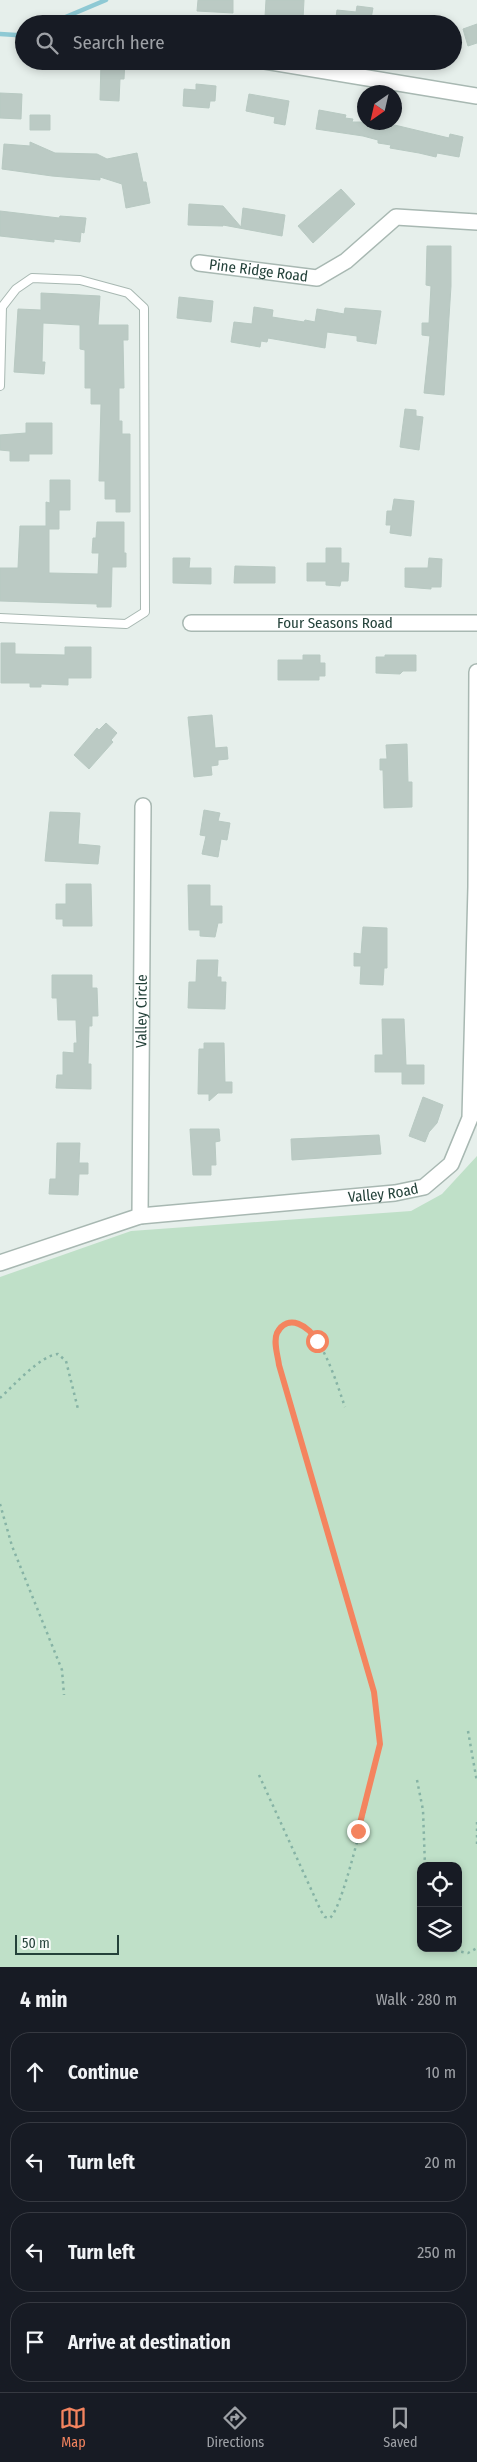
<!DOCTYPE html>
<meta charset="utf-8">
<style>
body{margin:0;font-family:"Fira Sans Condensed",sans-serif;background:#20242c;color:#f1f3f6}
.controls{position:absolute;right:15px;bottom:15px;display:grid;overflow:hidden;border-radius:10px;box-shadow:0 2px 8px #0003}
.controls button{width:45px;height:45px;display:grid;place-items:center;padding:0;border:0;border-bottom:1px solid #363941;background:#171b24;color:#f1f3f6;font:25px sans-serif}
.compass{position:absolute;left:357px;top:85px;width:45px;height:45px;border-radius:50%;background:#171b24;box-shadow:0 2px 8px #0003;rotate:214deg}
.scale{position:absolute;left:15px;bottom:12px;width:104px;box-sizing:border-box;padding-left:5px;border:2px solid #24423a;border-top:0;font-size:14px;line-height:18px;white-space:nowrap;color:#24423a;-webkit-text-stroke:4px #f7fbf9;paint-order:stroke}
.stop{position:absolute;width:15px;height:15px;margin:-11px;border:4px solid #f4845f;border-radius:50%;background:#fff}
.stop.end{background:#f4845f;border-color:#fff;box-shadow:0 1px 5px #0008}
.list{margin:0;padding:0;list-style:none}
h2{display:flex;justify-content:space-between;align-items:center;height:65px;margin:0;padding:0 20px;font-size:21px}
h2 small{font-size:16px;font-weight:400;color:#9ea1a6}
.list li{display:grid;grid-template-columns:32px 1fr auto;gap:15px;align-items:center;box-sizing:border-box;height:80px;margin:0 10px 10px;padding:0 10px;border:1px solid #363941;border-radius:20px}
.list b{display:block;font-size:19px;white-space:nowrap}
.list em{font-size:16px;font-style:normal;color:#9ea1a6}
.icon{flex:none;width:28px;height:28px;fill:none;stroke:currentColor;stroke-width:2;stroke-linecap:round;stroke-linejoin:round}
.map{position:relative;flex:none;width:477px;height:1967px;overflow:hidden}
.search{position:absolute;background:#171b24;box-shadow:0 2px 8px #0003;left:15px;right:15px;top:15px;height:55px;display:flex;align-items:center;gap:12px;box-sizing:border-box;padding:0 18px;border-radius:28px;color:#9ea1a6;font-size:19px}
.sheet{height:425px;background:#171b24}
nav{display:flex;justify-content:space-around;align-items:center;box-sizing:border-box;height:70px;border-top:1px solid #363941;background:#171b24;font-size:14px;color:#9ea1a6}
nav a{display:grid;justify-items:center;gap:2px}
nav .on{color:#f4845f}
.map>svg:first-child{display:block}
.green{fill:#bfe0c8;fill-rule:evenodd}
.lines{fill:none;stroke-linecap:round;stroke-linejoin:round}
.stream{stroke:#8ec9d4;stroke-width:4.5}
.building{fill:#bbcac4;stroke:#b8c9c2}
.service-casing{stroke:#a8b8b2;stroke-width:10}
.minor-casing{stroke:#a8b8b2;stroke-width:18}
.path{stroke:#86b3a5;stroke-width:2.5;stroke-dasharray:2.5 4;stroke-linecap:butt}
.service{stroke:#fff;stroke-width:8}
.minor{stroke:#fff;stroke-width:15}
.route{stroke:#f4845f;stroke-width:6}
.labels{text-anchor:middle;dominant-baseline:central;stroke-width:4;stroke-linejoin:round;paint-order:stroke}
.street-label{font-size:15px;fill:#24423a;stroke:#f7fbf9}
</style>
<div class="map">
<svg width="477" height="1967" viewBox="0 0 477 1967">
<rect width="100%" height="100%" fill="#e6efeb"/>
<path class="green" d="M477,1156v811h-477v-690l131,-46 280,-20 31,-17zM421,1866h37v82h-37z"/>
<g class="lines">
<path class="stream" d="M49,24l57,-24
M0,34l16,1 8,-3"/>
</g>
<path class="building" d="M198,0h35v13l-36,-2z
M266,0h38l-1,19 -38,-2z
M357,6l16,2 -3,16h-35l2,-14 19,2z
M477,24v19l-9,3 -5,-17z
M101,61h24l-1,18h-4l-1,22 -19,-1z
M196,84l20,2 -1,15h-5l-1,7 -26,-2 1,-17 12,1z
M0,93l22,1 -1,25 -21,-1z
M249,94l40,7 -4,24 -11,-2 1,-6 -29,-6z
M319,110l27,5 -1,3 8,1 -1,3h30l67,16 1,-4 13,3 -4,20 -22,-4 -1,4 -17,-4 -29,-5 1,-3 -13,-2v-3l-15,-4 -47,-7z
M30,115h20v15h-20z
M30,142l25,11 42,1 10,5 30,-6 6,29h3l4,21 -24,5 -4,-24 -22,-7v3l-48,-4 -50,-7 2,-25 26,2z
M341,189l14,15 -42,39 -15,-17z
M189,204l34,2 18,21 2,-19 42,7 -3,21 -59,-11v1l-35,-1z
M0,211l59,7 1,-2 26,2 -2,15 -3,-1 -1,10 -26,-3v3l-54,-6z
M427,246h24v40l-7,109 -20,-2 6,-57 -8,-1v-12h7l2,-37 -5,-1z
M41,293l59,3 -2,29h30v15h-5l1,48h-5v33h3v13h8v78h-14v-13h-11v-18h-6l2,-77h-10v-16h-6v-38l-5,-1v-24l-37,-2 -1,39h3l-1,12 -30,-2 4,-63 23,1z
M179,297l34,4 -2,21 -34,-4z
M254,307l19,3 -1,7 32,5 1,-2 10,2 2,-13 27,5 1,-6 36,3 -5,33 -19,-3v-5l-30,-4 -2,16 -57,-10 -1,4 -6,-1 -1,6 -29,-5 3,-20 18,2z
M405,409l11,1v6l7,1 -4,33 -19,-3z
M26,423h26v31h-23v7h-19v-10l-10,-1v-15l26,-2z
M50,480h20v30h-11v19h-10v44l49,1 1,-21h-7l1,-15h3l1,-16h27v31h2v14h-14l-1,40h-14v-3l-97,-3v-33h18l2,-42h26v-24l4,1z
M394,499l20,2 -3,35 -21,-3 1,-8h-5l1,-14h5z
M326,548h15v15h8l-1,18h-7l-1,5 -14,-1v-4h-19v-18h19z
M173,558h17l-1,10h22v16l-38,-1z
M429,558l13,1 -1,28h-10v2l-26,-2v-19h23z
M235,566l40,1v16h-41z
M1,643h14v11l50,1v-8h26v31h-23v7l-27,-1v3h-11v-4h-29z
M303,655h17v8h5v13h-6v4h-41v-20h25z
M385,655h31v16h-13l-3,3 -24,-1v-16h9z
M212,715l3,33 12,-1 1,12 -10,1v5l-7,1 1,9 -18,2 -6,-60z
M106,723l11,10 -6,7 2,2 -24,27 -15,-14 23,-27 2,2z
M407,744l1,38h4v25l-28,1 -1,-38h-3v-11h7l-1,-14z
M204,810l16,3 -2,8 12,2 -3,17 -6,-1 -3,18 -16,-3 4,-18 -6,-1z
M50,812l30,1 -2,31 22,2 -2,18 -53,-3z
M66,884h25l1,42h-29v-7h-7v-15h10z
M188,885h22v21h12v17h-4l-3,14 -15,-1v-6h-11z
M363,927l24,1v40h-3l-1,17 -23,-1 1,-18h-7v-13l7,1z
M197,960h21l-1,17h4v5h5l-1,27 -37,-1 1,-26h7z
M52,975h40v13h5l1,28h-6v10h-3l-1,38h3v25l-35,-1 1,-13h6v-23l11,1v-10h3l-1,-23h-18l-1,-22h-5z
M382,1019h22l2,46h18v19h-22v-12h-27v-17h8z
M204,1043h20l1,39h7v11h-14l-9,8v-7h-11l1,-45h5z
M423,1097l20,8 -6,18 -8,9 -4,10 -16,-6z
M190,1129h29l1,12 -5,1 1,23h-5v10h-18z
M379,1135l2,19 -89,6 -1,-21z
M57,1143h23l-1,20h9v11h-9l-1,21 -29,-1 1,-15h6z"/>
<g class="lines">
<g class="service-casing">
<path id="service" d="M0,386l2,-79 14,-18 16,-11 48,2 48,13 16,15 1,304 -19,12 -126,-6"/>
</g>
<g class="minor-casing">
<g id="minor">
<path d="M265,61l212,35"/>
<path id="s1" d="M199,263l118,15 29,-17 50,-44 81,5"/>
<path id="s2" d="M191,623h286"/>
<path id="s3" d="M140,1216l3,-410"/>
<path id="s4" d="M0,1263l140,-47 255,-23 29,-6 27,-23 19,-46 6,-231 1,-215"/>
</g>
</g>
<path class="path" d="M0,1398c13,-12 41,-43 58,-44l8,7 12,48
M0,1504l12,42 50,124 2,25
M468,1731l9,51
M259,1775l62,136 4,6 5,1c15,-13 42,-139 48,-166l2,-18 -6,-42 -95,-327c-2,-14 -8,-30 6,-39 30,-20 53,62 60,81
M417,1780l6,30 2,56
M477,1822v23
M442,1948l26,5 9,-5"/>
<use href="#service" class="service"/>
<use href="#minor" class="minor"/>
</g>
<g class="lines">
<path class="route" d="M317,1341c-7,-14 -29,-29 -40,-8 -4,9 1,23 2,32l95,327 6,52 -22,87"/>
</g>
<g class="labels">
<g class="street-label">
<text stroke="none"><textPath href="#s1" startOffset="60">Pine Ridge Road</textPath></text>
<text stroke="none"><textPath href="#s2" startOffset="144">Four Seasons Road</textPath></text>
<text stroke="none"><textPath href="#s3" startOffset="205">Valley Circle</textPath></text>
<text stroke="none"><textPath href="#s4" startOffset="392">Valley Road</textPath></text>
</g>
</g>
</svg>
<div class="controls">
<button><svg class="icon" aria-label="locate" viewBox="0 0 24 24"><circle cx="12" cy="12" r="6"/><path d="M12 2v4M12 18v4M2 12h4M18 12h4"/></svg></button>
<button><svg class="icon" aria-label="layers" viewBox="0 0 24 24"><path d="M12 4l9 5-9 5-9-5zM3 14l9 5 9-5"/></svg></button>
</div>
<svg class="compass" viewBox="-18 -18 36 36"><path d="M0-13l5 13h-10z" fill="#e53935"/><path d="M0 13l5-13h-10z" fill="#9ea1a6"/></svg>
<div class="scale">50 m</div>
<div class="stop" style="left:317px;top:1341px"></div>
<div class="stop end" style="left:358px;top:1831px"></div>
<div class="search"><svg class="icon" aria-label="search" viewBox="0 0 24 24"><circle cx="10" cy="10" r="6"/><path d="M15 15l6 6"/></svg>Search here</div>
</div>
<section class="sheet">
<h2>4 min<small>Walk · 280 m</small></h2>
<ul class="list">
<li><svg class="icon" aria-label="ahead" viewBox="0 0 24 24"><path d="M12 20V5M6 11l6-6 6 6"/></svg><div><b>Continue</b></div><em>10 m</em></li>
<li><svg class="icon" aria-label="left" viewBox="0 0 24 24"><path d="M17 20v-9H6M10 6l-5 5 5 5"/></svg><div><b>Turn left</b></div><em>20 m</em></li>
<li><svg class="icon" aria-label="left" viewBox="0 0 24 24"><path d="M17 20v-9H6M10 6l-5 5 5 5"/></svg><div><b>Turn left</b></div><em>250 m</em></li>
<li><svg class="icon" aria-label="arrive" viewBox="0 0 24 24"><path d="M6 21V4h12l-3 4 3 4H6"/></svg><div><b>Arrive at destination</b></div></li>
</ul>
</section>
<nav>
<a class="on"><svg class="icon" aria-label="map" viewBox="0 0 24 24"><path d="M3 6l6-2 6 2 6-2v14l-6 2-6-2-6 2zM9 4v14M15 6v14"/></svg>Map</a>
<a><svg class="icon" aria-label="directions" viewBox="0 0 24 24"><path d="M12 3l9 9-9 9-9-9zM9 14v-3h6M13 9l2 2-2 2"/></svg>Directions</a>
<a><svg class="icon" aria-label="saved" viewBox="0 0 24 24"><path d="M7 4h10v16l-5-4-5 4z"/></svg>Saved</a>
</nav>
